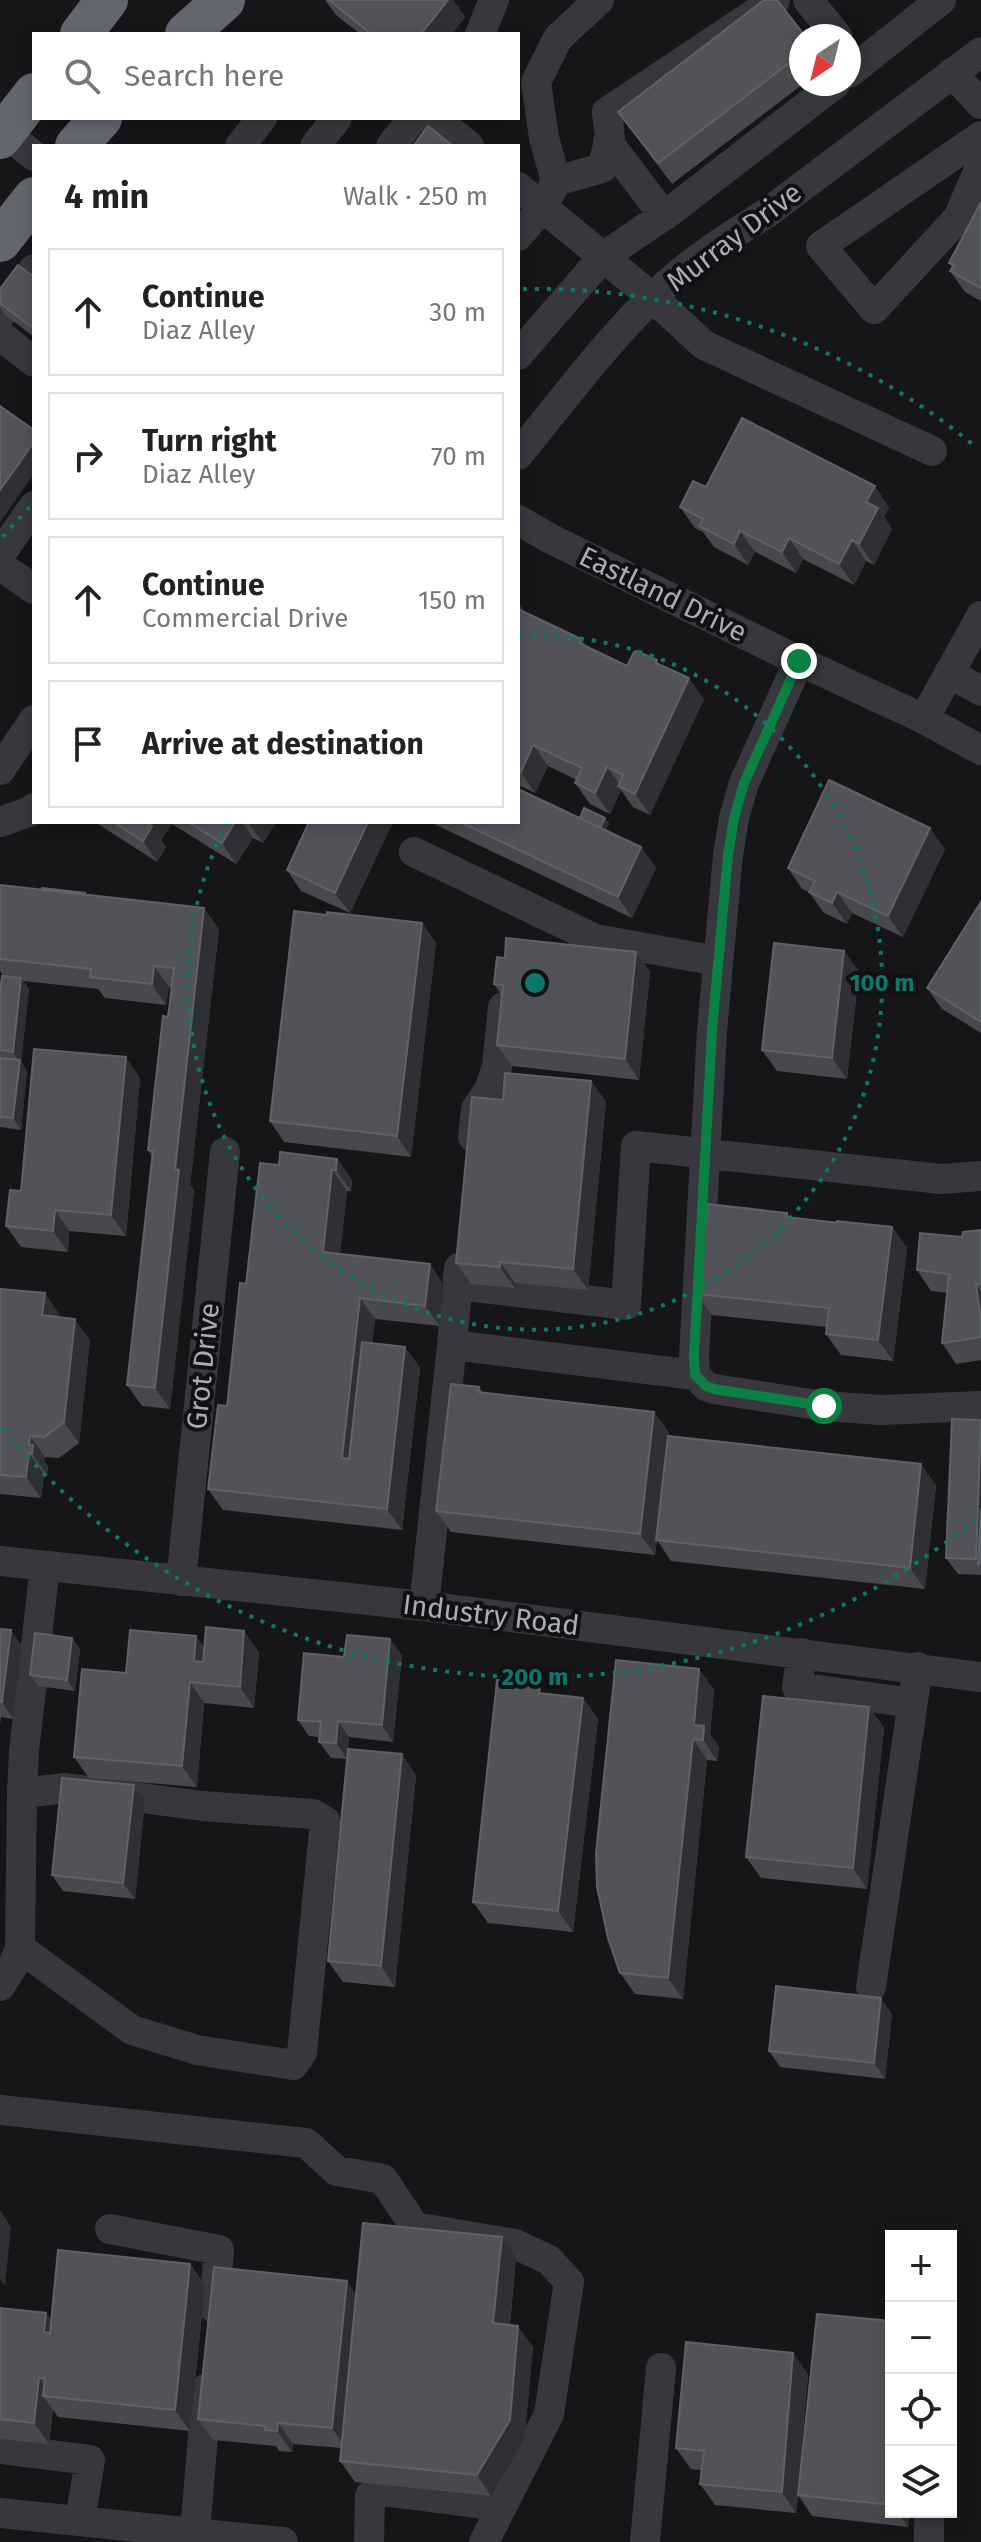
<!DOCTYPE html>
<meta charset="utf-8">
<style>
body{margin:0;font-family:"Fira Sans",sans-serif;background:#f2f2f2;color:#222}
.controls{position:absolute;right:24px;bottom:24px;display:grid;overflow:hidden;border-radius:0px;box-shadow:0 4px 12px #0003}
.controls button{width:72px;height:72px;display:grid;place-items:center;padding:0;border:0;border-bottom:2px solid #e0e0e0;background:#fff;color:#222;font:40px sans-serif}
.compass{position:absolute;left:789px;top:24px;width:72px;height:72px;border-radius:50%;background:#fff;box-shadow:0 4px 12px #0003;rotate:215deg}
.stop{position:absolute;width:24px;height:24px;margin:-18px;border:6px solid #0b8043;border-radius:50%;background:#fff}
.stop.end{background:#0b8043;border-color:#fff;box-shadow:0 2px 8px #0008}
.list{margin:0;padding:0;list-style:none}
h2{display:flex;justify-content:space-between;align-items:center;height:104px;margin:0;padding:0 32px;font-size:34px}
h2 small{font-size:26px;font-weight:400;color:#767676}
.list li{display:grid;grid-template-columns:52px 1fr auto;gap:24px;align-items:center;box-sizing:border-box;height:128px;margin:0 16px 16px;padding:0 16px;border:2px solid #e0e0e0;border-radius:0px}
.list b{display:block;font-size:30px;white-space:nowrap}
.list p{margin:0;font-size:26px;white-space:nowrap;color:#767676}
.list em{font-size:26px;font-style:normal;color:#767676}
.icon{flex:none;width:44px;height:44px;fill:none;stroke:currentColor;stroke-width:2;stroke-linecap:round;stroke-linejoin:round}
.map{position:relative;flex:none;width:981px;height:2542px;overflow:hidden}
.search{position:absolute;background:#fff;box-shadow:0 4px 12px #0003;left:32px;top:32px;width:488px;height:88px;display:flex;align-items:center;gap:20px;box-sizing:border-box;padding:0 28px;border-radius:0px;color:#767676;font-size:30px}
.panel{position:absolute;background:#fff;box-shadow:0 4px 12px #0003;left:32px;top:144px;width:488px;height:680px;border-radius:0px}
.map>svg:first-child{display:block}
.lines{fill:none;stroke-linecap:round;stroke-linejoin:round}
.minor{stroke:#37383d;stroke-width:30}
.highway{stroke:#63666e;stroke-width:42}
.wall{fill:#47494d}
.shaded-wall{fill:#2f3033}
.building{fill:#525359;stroke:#5f6168;stroke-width:2}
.route{stroke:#0b8043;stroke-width:10}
.ring{fill:none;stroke:#0f766e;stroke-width:4;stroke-dasharray:4 8}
.labels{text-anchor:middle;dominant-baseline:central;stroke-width:8;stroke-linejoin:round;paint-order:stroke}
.street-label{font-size:28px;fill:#a8adb8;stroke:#111113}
.centre{fill:#0f766e;stroke:#111113;stroke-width:4}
.ring-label{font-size:24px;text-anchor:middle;font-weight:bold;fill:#0f766e;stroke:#111113;stroke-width:8;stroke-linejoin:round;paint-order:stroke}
</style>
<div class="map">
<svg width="981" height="2542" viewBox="0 0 981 2542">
<rect width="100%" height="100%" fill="#161618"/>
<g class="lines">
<path class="minor" d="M808,0l29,36
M480,34l14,-34
M849,73l92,-73
M952,73l29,31
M435,118l34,28
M0,128l34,28
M981,136l-160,110 53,63 84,-91 23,-53
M608,142l56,74
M240,146l22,-28
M315,146l22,-28
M391,146l22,-28h3
M556,181l46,-13 8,-30 -3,-26 168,-112
M518,187l135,111 51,47 228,106
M518,236l25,-29 13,-26 -12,-43 -8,-56 22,-44 41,-38
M0,315l34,-46
M0,335l34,27
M518,355l85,-98 69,-47 163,-126
M518,455c48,-58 93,-121 149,-171 30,-27 66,-50 100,-71l214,-161
M518,520l33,19 248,122 125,58 57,31
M0,555l34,-49
M0,566l34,23
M799,661l-55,122 -10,35 -6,37 -16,176 -18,326 1,18 11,11 8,3 110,17 57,4 100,-4
M949,673l32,18
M924,719l57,-103
M0,770l34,-50
M0,822l31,-11 3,-3
M414,852l181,87 123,22
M473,1137l3,-28 13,-19 8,-23 6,-60
M458,1285l168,20 10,-159 305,33 40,-3
M452,1345l7,-77
M0,1561l424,45 557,71
M181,1581l44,-429
M424,1606l28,-261 243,30
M802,1653l-5,34 115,16
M22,1793l2,-41 21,-186
M0,1986l13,-20 7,-18 2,-155 44,-5 136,18 111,8 12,7 -23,232 -9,12 -96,-15 -65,-20 -112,-82
M871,1987l47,-320
M0,2110l306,33 31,28 46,8 32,48 100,17 34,16 20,22 -20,132 -65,128
M110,2229l109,21 -5,58
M0,2449l90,11 -10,61
M929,2512v30
M0,2513l283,29
M195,2533l12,-145
M369,2542l1,-46 7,-6 124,16
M645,2542l16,-174"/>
<path class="highway" d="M81,34l26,-34
M186,34l38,-34
M0,138l34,-44
M76,146l25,-28
M0,241l34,-43"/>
</g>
<path class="wall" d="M325,0h128l12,17 -13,17h-92l-24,-19z
M801,36v48h2l-131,100 -54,-72z
M981,202v99l-16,-9 -15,-21 2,-4 -3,-4z
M34,277v60l-30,-23 -4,-7v-18z
M706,487l183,20 -5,10 8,12 -18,36 -8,-4 -12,24 -51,-26 -7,14 -41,-21 -7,13 -34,-18 -11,-15 -8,-4 -15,-21z
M518,601l5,8 -1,2 59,28 6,8 40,19 34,-1 43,34 -54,116 -17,-8 -12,-17 -11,24 -20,-10 -15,-21 2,-3 -29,-14 -13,27 -17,-8z
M580,818l29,5 -3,7 35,17 15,21 -24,50 -202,-96h88z
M95,822h181l-13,21 -10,-5 -17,26 -64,-40 -11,16 5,7 -9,15z
M309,822h84l-43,91 -49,-22 -14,-21z
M945,849l-42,88 -51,-24 -5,11 -23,-11 -15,-21 -7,-3 -14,-21z
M0,885l86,10 133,34 -29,256 4,6 -24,218 -28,-3 -15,-21 25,-228 -4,-7 20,-133 4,-29 -3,-1 -3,18 -61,-7 -7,-9 -75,-8 6,8 -8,72 6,10 -6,59 -21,-3v-135l3,-16 -3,-5z
M981,902v131l-39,-24 -15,-21z
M327,915l95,8 14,20 -25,214 -127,-15 -14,-21z
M844,951l15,21 -12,107 -70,-8 -15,-21z
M636,952l14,20 -11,108 -127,-14 -15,-21 5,-49 -8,-12 11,-26z
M140,1078l-14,158 -57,-5 -1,21 -47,-5 -15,-21 15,-35z
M591,1081l15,21 -18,188 -73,-7v5l-44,-4 -15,-21 47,-163z
M337,1159l15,21 -1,11h-4l-7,63 104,31 -4,41 -65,-7 -3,24 33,4 15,21 -18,162 -179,-20 -15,-21 19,-83 19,-122 33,-119z
M787,1213l3,4 102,10 15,21 -14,113 -52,-6 -15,-21 1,-7 -115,-12 -15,-21z
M981,1230v130l-25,4 -14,-21 5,-50 -16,-2 -14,-21 45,-33z
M0,1289l59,25v3l31,23 -11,103 -20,15 -14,-1 -1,4 4,5 -1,9 -3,-1 -3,24 -41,-4z
M479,1387l4,6 171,19 15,21 -1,3 268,49 -11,104 -254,-28 -14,-21 -2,15 -204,-23 -15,-21z
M981,1420v155l-23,-1 -12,-16z
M0,1629l22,17 -9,73 -12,-2 -1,7z
M196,1636l8,12 55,4 -5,56 -50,-5 -7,84 -108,-9 -15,-21 52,-84z
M72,1638l8,11 -5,42 -37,-5 -8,-11z
M402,1655l-9,87 -44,-5 -2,22 -16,-1 -12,-16 1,-5 -11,-1 -11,-16 46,-63z
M699,1669l15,21 -4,44 9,13 -2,14 -10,-1 -24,239 -48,-5 -15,-21z
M583,1698l15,21 -25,213 -85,-9 -15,-21z
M869,1707l15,21 -17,161 -106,-11 -15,-21z
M416,1775l-21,212 -52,-5 -15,-21z
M134,1785l11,16 -10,98 -72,-8 -11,-16z
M892,2014l-7,65 -105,-12 -11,-16z
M516,2258l-6,67 23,22 -9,94 -33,55 -136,-14 -15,-21 1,-13 -48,-4 -1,8 -13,-1 -3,-5 -63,-6 -15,-21 158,-125z
M190,2264l15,21 -15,146 -132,-14 -5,-7 -4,34 -49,-5v-131l46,5 5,8z
M891,2321v191h19l-2,15 -96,-11 -14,-21 -2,18 -81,-8 -15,-21 2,-14 -11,-1 -15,-21 132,-74 -10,115z"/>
<path class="shaded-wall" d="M448,0h5l12,17 -13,17h-31z
M34,442v32l-34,48v-32z
M875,486l14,21 -5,10 8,12 -18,36 -15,-21 7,-42z
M740,531l15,21 -7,13 -14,-21z
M789,538l14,21 -7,14 -14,-21z
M852,540l14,21 -12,24 -15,-21z
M518,601l5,8 -5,10z
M689,678l15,21 -54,116 -15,-21z
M533,745l15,21 -13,27 -14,-21z
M607,767l15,21 -4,-2 3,4 -11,24 -15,-21z
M605,818l4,5 -6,13 -4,-5z
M145,822h25l2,2 -11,16 5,7 -9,15 -14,-21z
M235,822h7l11,16 -17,26 -14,-21z
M248,822h28l-13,21z
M368,822h25l-43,91 -15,-20z
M930,828l15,21 -42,88 -15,-21z
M641,847l15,21 -24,50 -14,-21z
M837,892l15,21 -5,11 -15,-21z
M204,908l15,21 -29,256 4,6 -24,218 -15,-21 20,-219z
M422,923l14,20 -25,214 -14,-21z
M844,951l15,21 -12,107 -15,-21z
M636,952l14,20 -11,108 -14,-21z
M154,966l15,21 -3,18 -14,-21z
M21,978l8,11 -8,72 6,10 -6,59 -8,-12 6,-56 -6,-10z
M126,1057l14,21 -14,158 -15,-21z
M591,1081l15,21 -18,188 -15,-21z
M337,1159l15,21 -1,11 -15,-21z
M332,1170l15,21 -9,82 -15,-21z
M55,1210l14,21 -1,21 -15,-21z
M892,1227l15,21 -14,113 -15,-21z
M500,1262l15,21v5l-15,-21z
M430,1264l14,21 -4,41 -15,-20z
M976,1284l5,8v27z
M45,1293l14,21 -2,22 -15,-21z
M360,1298l15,21 -18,160 -15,-21z
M75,1319l15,21 -11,103 -15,-21z
M405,1347l15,21 -18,162 -15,-21z
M654,1412l15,21 -14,122 -15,-21z
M981,1422v141h-2l-3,-4z
M30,1436l15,21 -1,4 4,5 -1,9 -15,-21 -3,-9z
M29,1453l15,21 -3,24 -15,-21z
M921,1464l15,21 -11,104 -15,-21z
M11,1630l11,16 -9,73 -11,-17z
M244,1631l15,21 -5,56 -14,-21z
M196,1636l15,21 -3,25 -14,-21z
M72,1638l8,11 -5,42 -8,-11z
M390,1639l12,16 -9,87 -11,-17z
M699,1669l15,21 -4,44 9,13 -2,14 -23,-36z
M190,1682l14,21 -7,84 -15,-21z
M583,1698l15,21 -25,213 -15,-21z
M869,1707l15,21 -17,161 -14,-21z
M338,1721l11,16 -2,22 -11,-16z
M693,1739l14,21 -24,239 -15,-21z
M402,1754l14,21 -21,212 -14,-21z
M134,1785l11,16 -10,98 -12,-16z
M881,1998l11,16 -7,65 -11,-16z
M0,2210l11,17 -6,59 -5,-7z
M502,2237l14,21 -8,86 -15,-21z
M190,2264l15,21 -15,146 -15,-21z
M347,2281l14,21 -15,147 -14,-21z
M46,2313l14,21 -16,-2z
M518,2326l15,21 -9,94 -33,55 -14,-21z
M793,2353l15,21 -12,139 -14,-21z
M39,2378l14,19 -10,-1 10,14 -4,34 -15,-21z
M278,2423l15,21 -1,8 -15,-21z
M898,2512h12l-2,15z"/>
<path class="building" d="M329,0h119l-27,34h-50z
M764,0h13l28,36h-4v18l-143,109 -40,-51z
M428,126l25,20h-40z
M981,202v86l-31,-17 4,-6 -5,-2z
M18,265l16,12v52l-34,-26v-14z
M0,406l34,24v12l-34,48z
M742,418l133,68 -9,16 12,6 -19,36 -7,-4 -13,24 -50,-26 -7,14 -42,-21 -6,13 -35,-18 4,-7 -23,-12 13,-26 13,6z
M518,609l63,30 -2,4 48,23 7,-14 3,-1 20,9 -1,3 33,15 -54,116 -17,-8 5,-11 -16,-8 -12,26 -20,-10 7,-15 -49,-23 -12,27 -3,-1z
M829,780l101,48 -42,88 -51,-24 -5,11 -23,-11 6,-11 -27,-13z
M518,789l123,58 -23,50 -158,-75h58z
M584,808l21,10 -5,10 -20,-10z
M113,822h32l7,4 -9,15z
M188,822h47l-13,21z
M309,822h59l-33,71 -48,-23z
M0,885l204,23 -29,261 4,1 -24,218 -28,-3 26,-234 -5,-1 15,-134 5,1 6,-49 -20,-2 -2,18 -62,-7 1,-8 -91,-10z
M42,888l43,5v2l-43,-5z
M981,902v120l-54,-34z
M294,911l33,4v-3l95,11 -25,213 -127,-15z
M506,938l130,14 -11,107 -128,-14 6,-60 -9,-1 3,-27 8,1z
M774,943l70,8 -12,107 -70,-8z
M2,976l19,2 -8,74 -13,-2v-58z
M34,1049l92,8 -15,158 -56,-5 -2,21 -47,-5 4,-36 11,1z
M0,1058l20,2 -7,58 -13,-1z
M505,1073l86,8 -18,188 -73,-7v5l-44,-4 16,-166 31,3z
M280,1152l57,7 -1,11h-4l-9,82 107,12 -5,42 -65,-8 -18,160 7,1 13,-117 43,5 -18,162 -179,-20 10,-84 9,1 13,-123 6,1 14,-121 19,2z
M708,1204l79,9 -1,4 51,6v-2l55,6 -14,113 -52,-6 3,-26 -132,-14z
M981,1230v54h-5l5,35v18l-39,6 7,-69 -32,-4 3,-37 42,4 1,-5z
M0,1289l45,4 -3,22 33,4 -11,103 -20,15 -14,-1 -1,9h4l-1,9 -3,-1 -3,24 -26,-2z
M451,1384l28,3 -1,5 176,20 -14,122 -204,-23z
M952,1419l29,1 -5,139 -30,-1z
M668,1436l253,28 -11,104 -254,-28z
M981,1509v54l-3,1z
M206,1627l38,4 -4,56 -50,-5 -8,84 -108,-9 8,-88 44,4 4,-43 66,6 -2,25 9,1z
M0,1629l11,1 -9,72h-2z
M35,1633l37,5 -5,42 -37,-5z
M347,1635l43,4 -8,86 -44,-4 -2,22 -17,-1 2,-20 -23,-2 6,-67 40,4z
M616,1660l83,9 -5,56 10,1 -1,14 -10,-1 -25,239 -48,-5 -12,-35 -11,-51 -1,-34z
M497,1680l43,5 -1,8 44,5 -25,213 -85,-9z
M763,1696l106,11 -16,161 -107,-11z
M348,1749l54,5 -21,212 -53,-5z
M62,1778l72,7 -11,98 -71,-8z
M776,1986l105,12 -7,65 -105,-12z
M363,2223l139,14 -9,86 25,3 -8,94 -33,55 -137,-14z
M58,2250l132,14 -15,146 -132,-14 2,-18h-6l-5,45 -34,-4v-111l46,5 -2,19 6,1z
M214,2267l133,14 -15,147 -54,-5 -1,8 -12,-1v-4l-67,-7z
M817,2314l74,7v184l-93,-10z
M686,2342l107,11 -11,139 -82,-8 4,-33 -28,-3z"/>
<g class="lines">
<path class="route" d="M799,661l-55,122 -10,35 -6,37 -16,176 -18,326 1,18 11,11 8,3 110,17"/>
</g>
<g class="ring">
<path d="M520 636A347 347 0 1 1 227 823"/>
<path d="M976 1519A694 694 0 0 1 3 1429M3 537A694 694 0 0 1 32 505M523 289A694 694 0 0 1 976 447"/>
</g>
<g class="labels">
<g class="street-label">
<text transform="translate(734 237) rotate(-37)">Murray Drive</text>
<text transform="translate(663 594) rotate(26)">Eastland Drive</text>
<text transform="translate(203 1366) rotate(-84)">Grot Drive</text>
<text transform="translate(491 1615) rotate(7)">Industry Road</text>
</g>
</g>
<circle cx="535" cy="983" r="12" class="centre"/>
<g class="ring-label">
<text x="882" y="991">100 m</text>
<text x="535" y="1685">200 m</text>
</g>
</svg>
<div class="controls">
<button>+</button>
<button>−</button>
<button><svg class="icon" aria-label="locate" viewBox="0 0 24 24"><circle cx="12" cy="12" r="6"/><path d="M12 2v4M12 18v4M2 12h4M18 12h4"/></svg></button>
<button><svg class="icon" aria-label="layers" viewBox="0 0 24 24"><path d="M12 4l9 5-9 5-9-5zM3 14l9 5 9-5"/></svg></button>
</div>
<svg class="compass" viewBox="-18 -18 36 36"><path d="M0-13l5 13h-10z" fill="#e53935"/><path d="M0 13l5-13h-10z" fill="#767676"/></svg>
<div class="stop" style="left:824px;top:1406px"></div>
<div class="stop end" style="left:799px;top:661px"></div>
<div class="search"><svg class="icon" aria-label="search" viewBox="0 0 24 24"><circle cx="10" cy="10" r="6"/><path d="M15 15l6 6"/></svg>Search here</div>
<section class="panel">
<h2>4 min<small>Walk · 250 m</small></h2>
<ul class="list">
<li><svg class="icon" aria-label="ahead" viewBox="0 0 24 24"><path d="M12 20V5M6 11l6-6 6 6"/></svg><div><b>Continue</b><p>Diaz Alley</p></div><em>30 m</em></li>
<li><svg class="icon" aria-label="right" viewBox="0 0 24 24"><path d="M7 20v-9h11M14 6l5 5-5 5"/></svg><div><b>Turn right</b><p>Diaz Alley</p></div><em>70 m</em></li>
<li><svg class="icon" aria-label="ahead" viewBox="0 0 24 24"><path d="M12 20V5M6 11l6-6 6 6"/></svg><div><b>Continue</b><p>Commercial Drive</p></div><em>150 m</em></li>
<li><svg class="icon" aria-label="arrive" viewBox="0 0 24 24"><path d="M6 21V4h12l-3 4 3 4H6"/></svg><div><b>Arrive at destination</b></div></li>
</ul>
</section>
</div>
